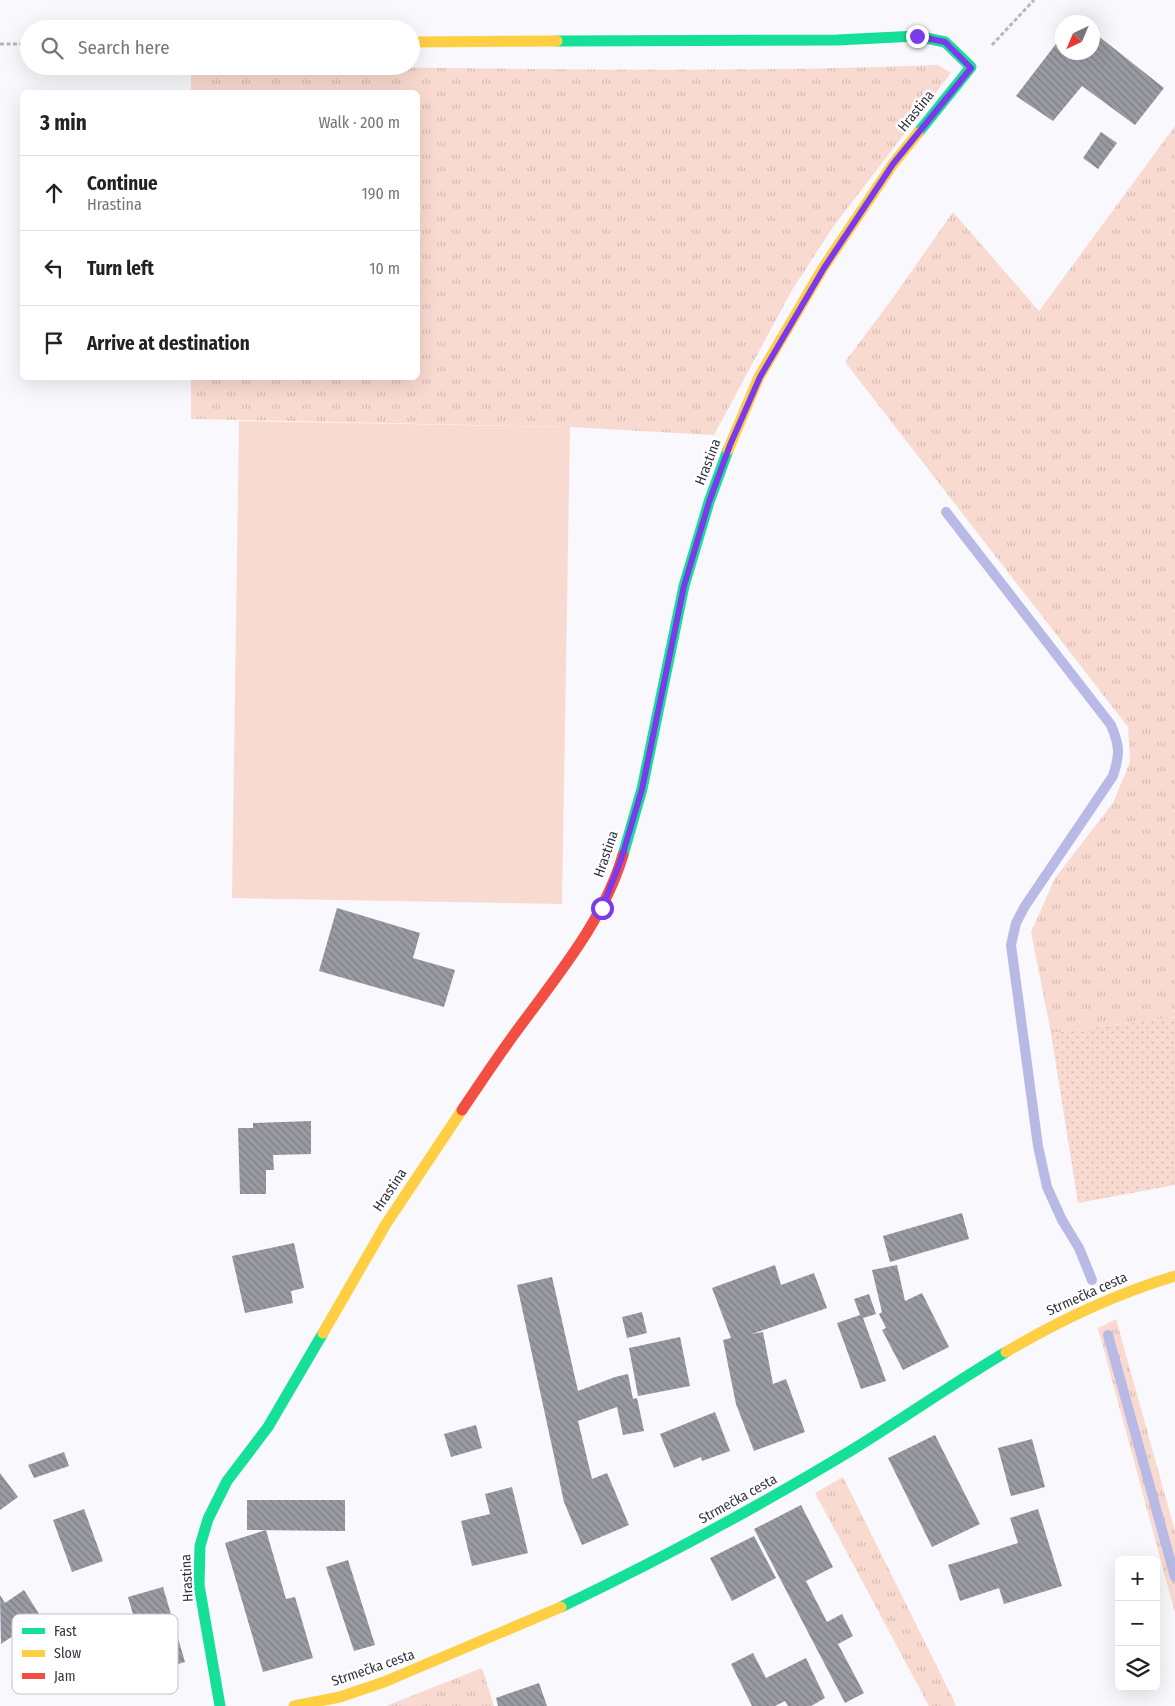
<!DOCTYPE html>
<meta charset="utf-8">
<style>
body{margin:0;font-family:"Fira Sans Condensed",sans-serif;background:#f6f6f6;color:#222}
.controls{position:absolute;right:15px;bottom:15px;display:grid;overflow:hidden;border-radius:8px;box-shadow:0 5px 20px #0002}
.controls button{width:45px;height:45px;display:grid;place-items:center;padding:0;border:0;border-bottom:1px solid #e0e0e0;background:#fff;color:#222;font:25px sans-serif}
.compass{position:absolute;left:1055px;top:15px;width:45px;height:45px;border-radius:50%;background:#fff;box-shadow:0 5px 20px #0002;rotate:224deg}
.stop{position:absolute;width:15px;height:15px;margin:-11px;border:4px solid #7c3aed;border-radius:50%;background:#fff}
.stop.end{background:#7c3aed;border-color:#fff;box-shadow:0 1px 5px #0008}
.list{margin:0;padding:0;list-style:none}
h2{display:flex;justify-content:space-between;align-items:center;height:65px;margin:0;padding:0 20px;font-size:21px}
h2 small{font-size:16px;font-weight:400;color:#767676}
.list li{display:grid;grid-template-columns:32px 1fr auto;gap:15px;align-items:center;box-sizing:border-box;height:75px;padding:0 20px;border-top:1px solid #e0e0e0}
.list b{display:block;font-size:19px;white-space:nowrap}
.list p{margin:0;font-size:16px;white-space:nowrap;color:#767676}
.list em{font-size:16px;font-style:normal;color:#767676}
.icon{flex:none;width:28px;height:28px;fill:none;stroke:currentColor;stroke-width:2;stroke-linecap:round;stroke-linejoin:round}
.map{position:relative;flex:none;width:1175px;height:1706px;overflow:hidden}
.search{position:absolute;background:#fff;box-shadow:0 5px 20px #0002;left:20px;top:20px;width:400px;height:55px;display:flex;align-items:center;gap:12px;box-sizing:border-box;padding:0 18px;border-radius:28px;color:#767676;font-size:19px}
.panel{position:absolute;background:#fff;box-shadow:0 5px 20px #0002;left:20px;top:90px;width:400px;height:290px;border-radius:8px}
.map>svg:first-child{display:block}
.grass{fill:url(#grass-tufts)}
.garden{fill:url(#garden-dots)}
.pitch{fill:#f9dad1}
.lines{fill:none;stroke-linecap:round;stroke-linejoin:round}
.stream{stroke:#b8bae5;stroke-width:10}
.building{fill:url(#building-back-hatch)}
.path{stroke:#beb5b3;stroke-width:3;stroke-dasharray:4 2.5;stroke-linecap:butt}
.fast{stroke:#16e098;stroke-width:11}
.slow{stroke:#ffcf43;stroke-width:11}
.jam{stroke:#f24e42;stroke-width:11}
.route{stroke:#7c3aed;stroke-width:6}
.labels{text-anchor:middle;dominant-baseline:central;stroke-width:5;stroke-linejoin:round;paint-order:stroke}
.street-label{font-size:14px;fill:#323340;stroke:#fff}
.key{fill:#fff;stroke:#c2c2c6;stroke-width:1}
.key-label{font-size:14px;fill:#323340}
</style>
<div class="map">
<svg width="1175" height="1706" viewBox="0 0 1175 1706">
<defs>
<pattern id="grass-tufts" width="24" height="20" patternUnits="userSpaceOnUse" patternTransform="scale(1.25)"><rect width="24" height="20" fill="#f9dad1"/><path d="M3 7l-1-3M5 7V3M7 7l1-3M15 17l-1-3M17 17v-4M19 17l1-3" fill="none" stroke="#d6bcb4"/></pattern>
<pattern id="garden-dots" width="8" height="8" patternUnits="userSpaceOnUse" patternTransform="scale(1.25)"><rect width="8" height="8" fill="#f9dad1"/><path d="M2 2h.1M6 6h.1" fill="none" stroke="#d6bcb4" stroke-width="1.8" stroke-linecap="round"/></pattern>
<pattern id="building-back-hatch" width="6" height="6" patternUnits="userSpaceOnUse" patternTransform="scale(1.25)"><rect width="6" height="6" fill="#999aa2"/><path d="M-1 5l2 2M0 0l6 6M5-1l2 2" fill="none" stroke="#7d7e85"/></pattern>
</defs>
<rect width="100%" height="100%" fill="#f8f8fd"/>
<path class="grass" d="M938,65l13,8 -118,154 -41,63 -78,145 -144,-8 -379,-8v-41h227v-286h-227v-26c249,0 498,9 747,-1z
M1175,126v891l-124,16 -20,-101 24,-54 58,-75 17,-41 -2,-35 -283,-365 50,-67 58,-83 86,99z
M1116,1319l59,212v82l-77,-285z
M843,1477l113,228 -2,1h-25l-114,-213z
M482,1668l12,38h-108z"/>
<path class="garden" d="M1175,1017v168l-97,18 -27,-170z"/>
<path class="pitch" d="M239,421l331,6 -8,477 -330,-6z"/>
<g class="lines">
<path class="stream" d="M946,512l165,213c9,22 9,29 2,51l-88,130 -9,17 -5,22 27,201 9,41 15,33 17,28 13,32
M1108,1335l67,242"/>
</g>
<path class="building" d="M1092,31l72,57 -29,37 -53,-39 -29,35 -37,-25 46,-60v16h30z
M1101,132l16,11 -19,26 -15,-11z
M337,908l83,25 -7,25 42,12 -11,37 -125,-36z
M311,1121v33l-38,1 1,15h-8v24h-26l-2,-66h15v-5z
M962,1213l7,26 -79,23 -7,-26z
M294,1243l10,45 -13,3 2,12 -48,10 -13,-57z
M775,1265l6,20 33,-12 13,35 -75,26 11,-2 10,52 13,-5 19,53 -51,19 -18,-47 -13,-64 8,-2 -19,-50z
M897,1265l8,36 17,-8 27,54 -46,23 -21,-40 4,-2 -7,-14 3,-2 -10,-42z
M552,1277l26,114 37,-14 13,-3 5,25 4,-1 7,33 -21,4 -6,-28 -39,14 14,58 15,-6 22,52 -47,20 -18,-43 -47,-217z
M869,1294l7,20 -13,4 23,63 -25,8 -24,-66 23,-8 -6,-16z
M642,1312l5,21 -20,5 -5,-21z
M680,1337l10,49 -52,10 -9,-48z
M715,1412l15,39 -28,10 -1,-4 -27,11 -14,-34z
M476,1425l6,23 -31,9 -7,-23z
M935,1435l45,89 -48,23 -44,-89z
M1032,1439l13,48 -34,9 -13,-48z
M64,1452l5,14 -35,12 -6,-13z
M0,1473l18,24 -18,13z
M512,1487l16,66 -56,13 -11,-45 29,-7 -5,-20z
M247,1500h98v31l-98,-1z
M801,1505l32,62 -27,14 21,41 15,-8 11,22 -15,8 26,49 -19,10 -91,-174z
M84,1509l19,52 -31,11 -19,-52z
M1038,1509l24,77 -58,18 -5,-16 -39,13 -12,-36 70,-22 -8,-25z
M266,1530l20,69 9,-2 18,61 -50,14 -38,-129z
M754,1536l22,42 -44,23 -22,-43z
M348,1560l27,85 -21,6 -28,-84z
M163,1587l22,75 -57,16 -16,-54 22,-6 -6,-21z
M24,1590l17,27 -40,27 -1,-49 5,8z
M753,1653l13,25 40,-20 19,40 -14,8h-23l-3,-5 -10,5h-23l-21,-42z
M539,1683l8,23h-49l-2,-8z"/>
<g class="lines">
<path class="path" d="M0,44h29
M992,45l42,-45"/>
<path class="fast" d="M557,41l280,-1 80,-4 28,6 26,25 -53,66
M623,855l19,-66 42,-203 25,-84 19,-52
M561,1607c98,-47 193,-98 286,-154 54,-33 105,-69 159,-101
M220,1706l-21,-121 1,-39 8,-27 19,-38 41,-54 55,-94"/>
<path class="slow" d="M411,42l146,-1
M728,450l31,-73 64,-109 70,-104 25,-31
M323,1333l63,-109 76,-114
M1006,1352c54,-32 109,-58 169,-76
M294,1706l46,-9 44,-15 177,-75"/>
<path class="jam" d="M462,1110c19,-28 38,-57 59,-85 39,-53 83,-106 102,-170"/>
</g>
<g class="lines">
<path class="route" d="M602,908l19,-48 21,-71 42,-203 25,-84 21,-57 30,-68 64,-109 69,-104 78,-96 -26,-26 -28,-6"/>
</g>
<g class="labels">
<g class="street-label">
<text transform="translate(916 111) rotate(-51)">Hrastina</text>
<text transform="translate(708 462) rotate(-69)">Hrastina</text>
<text transform="translate(606 854) rotate(-71)">Hrastina</text>
<text transform="translate(390 1190) rotate(-56)">Hrastina</text>
<text transform="translate(1087 1294) rotate(-24)">Strmečka cesta</text>
<text transform="translate(738 1499) rotate(-29)">Strmečka cesta</text>
<text transform="translate(187 1578) rotate(-93)">Hrastina</text>
<text transform="translate(373 1668) rotate(-19)">Strmečka cesta</text>
</g>
</g>
<rect x="12" y="1614" width="166" height="80" rx="8" class="key"/>
<rect x="22" y="1628" width="23" height="6" fill="#16e098"/>
<rect x="22" y="1650" width="23" height="7" fill="#ffcf43"/>
<rect x="22" y="1673" width="23" height="6" fill="#f24e42"/>
<g class="key-label">
<text x="54" y="1636">Fast</text>
<text x="54" y="1658">Slow</text>
<text x="54" y="1681">Jam</text>
</g>
</svg>
<div class="controls">
<button>+</button>
<button>−</button>
<button><svg class="icon" aria-label="layers" viewBox="0 0 24 24"><path d="M12 4l9 5-9 5-9-5zM3 14l9 5 9-5"/></svg></button>
</div>
<svg class="compass" viewBox="-18 -18 36 36"><path d="M0-13l5 13h-10z" fill="#e53935"/><path d="M0 13l5-13h-10z" fill="#767676"/></svg>
<div class="stop" style="left:602px;top:908px"></div>
<div class="stop end" style="left:917px;top:36px"></div>
<div class="search"><svg class="icon" aria-label="search" viewBox="0 0 24 24"><circle cx="10" cy="10" r="6"/><path d="M15 15l6 6"/></svg>Search here</div>
<section class="panel">
<h2>3 min<small>Walk · 200 m</small></h2>
<ul class="list">
<li><svg class="icon" aria-label="ahead" viewBox="0 0 24 24"><path d="M12 20V5M6 11l6-6 6 6"/></svg><div><b>Continue</b><p>Hrastina</p></div><em>190 m</em></li>
<li><svg class="icon" aria-label="left" viewBox="0 0 24 24"><path d="M17 20v-9H6M10 6l-5 5 5 5"/></svg><div><b>Turn left</b></div><em>10 m</em></li>
<li><svg class="icon" aria-label="arrive" viewBox="0 0 24 24"><path d="M6 21V4h12l-3 4 3 4H6"/></svg><div><b>Arrive at destination</b></div></li>
</ul>
</section>
</div>
